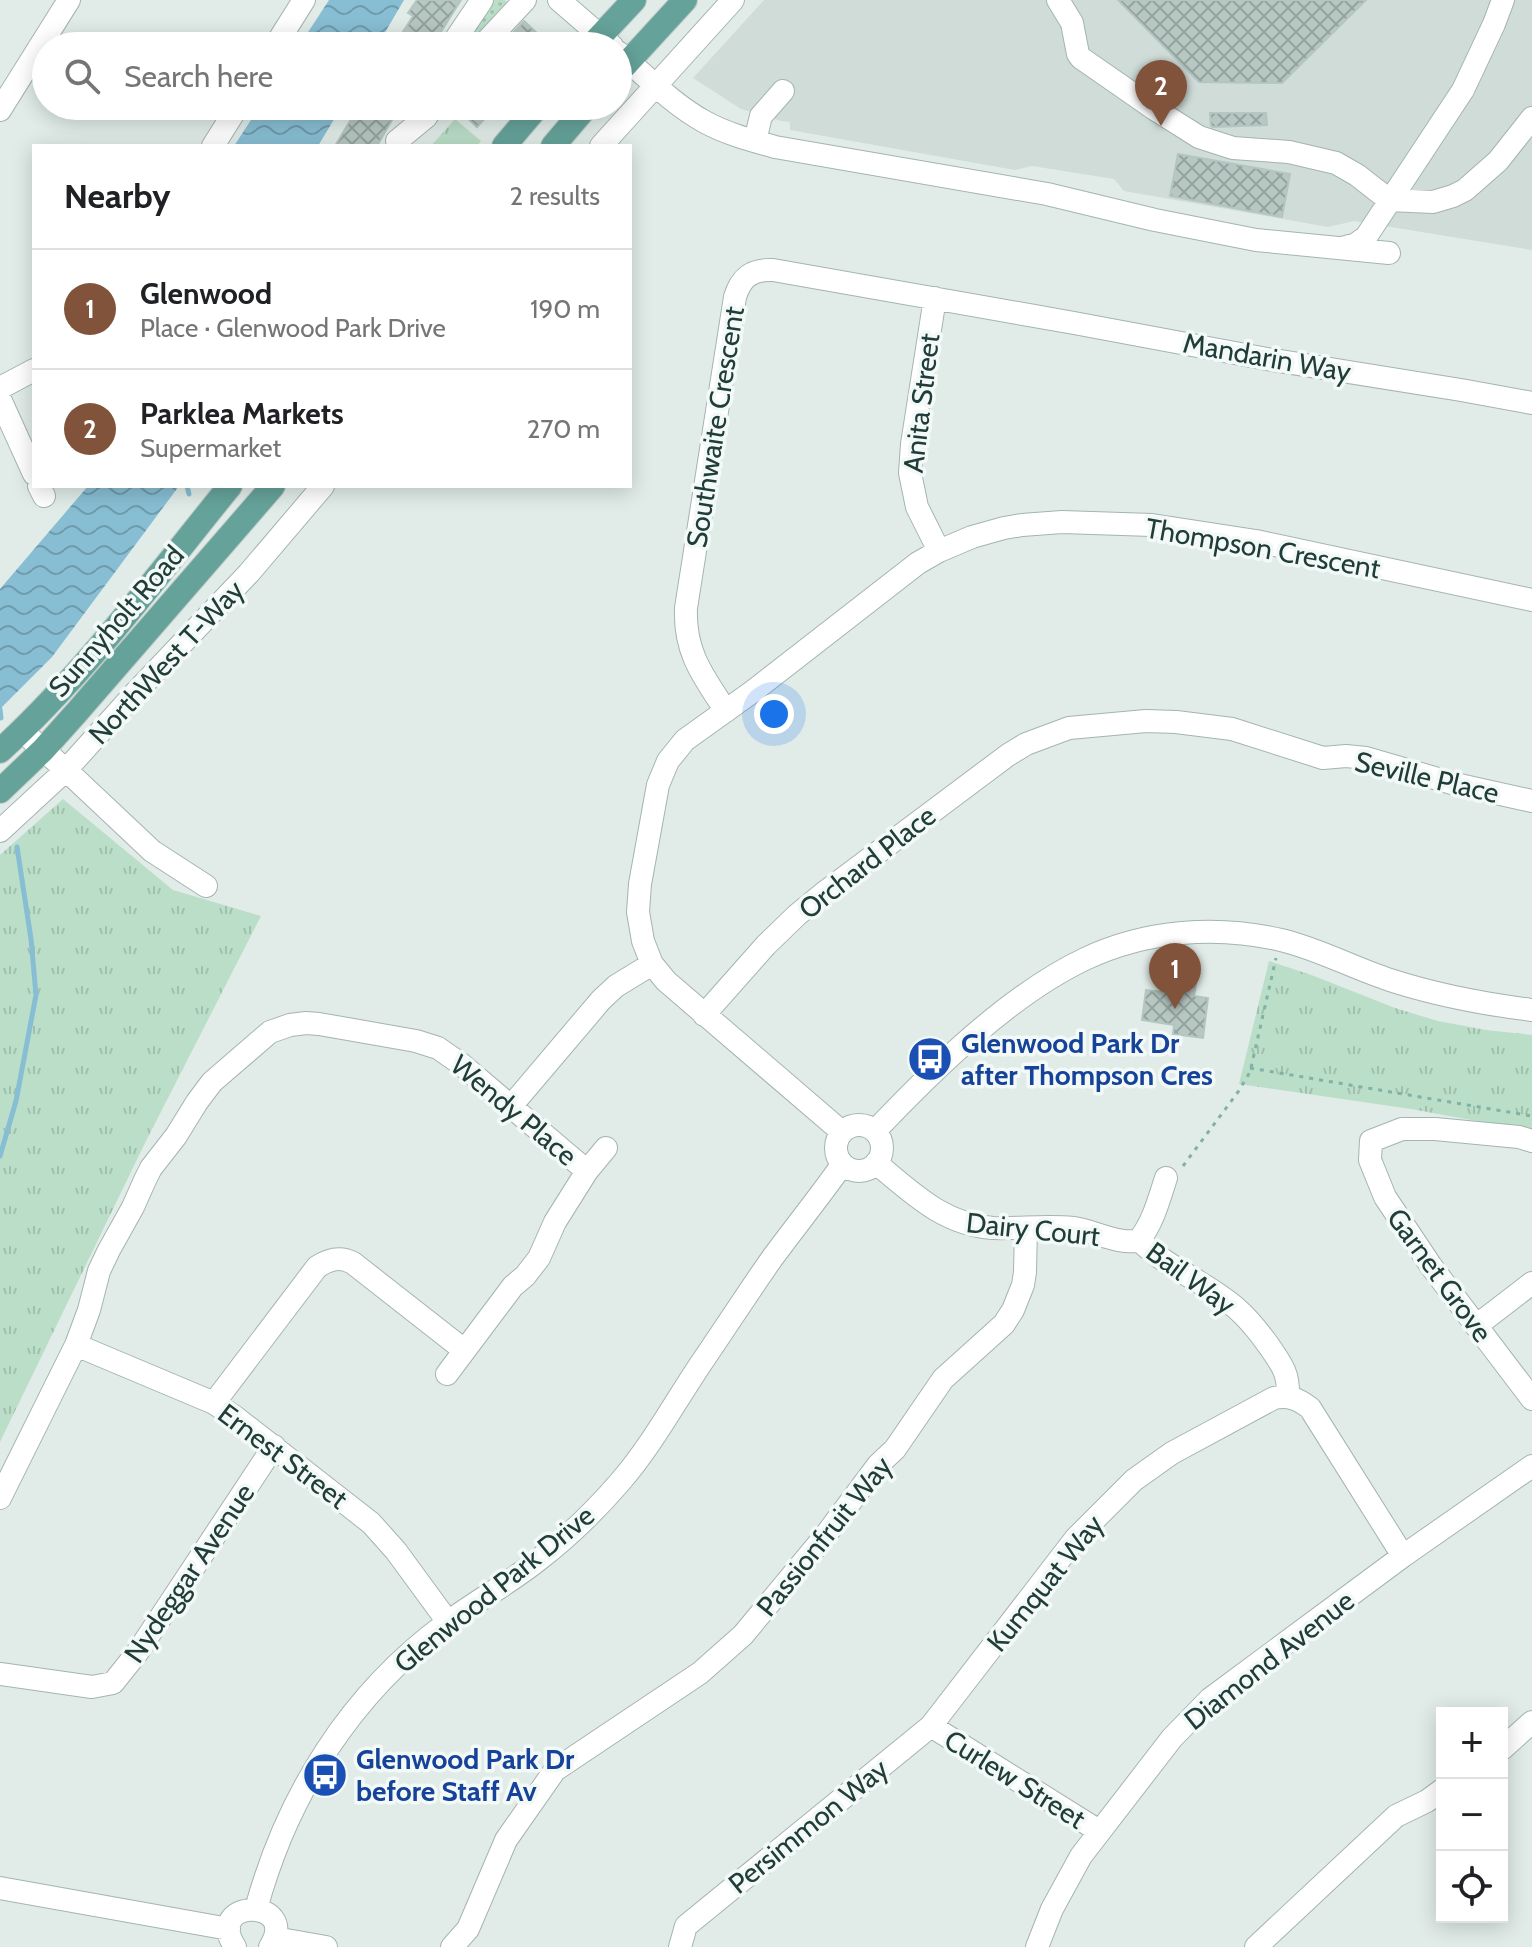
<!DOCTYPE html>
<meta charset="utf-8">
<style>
body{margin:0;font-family:Cabin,sans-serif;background:#f6f6f6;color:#202124}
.controls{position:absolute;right:24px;bottom:24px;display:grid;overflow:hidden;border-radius:0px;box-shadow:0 4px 20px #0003}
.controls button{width:72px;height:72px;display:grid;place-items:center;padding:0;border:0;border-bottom:2px solid #e0e0e0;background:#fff;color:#202124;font:40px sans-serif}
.you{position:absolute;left:774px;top:714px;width:28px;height:28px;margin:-20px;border:6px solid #fff;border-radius:50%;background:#1a73e8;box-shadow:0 0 0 12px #1a73e833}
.badge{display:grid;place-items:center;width:52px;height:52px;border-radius:50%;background:#80533a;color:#fff;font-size:26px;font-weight:700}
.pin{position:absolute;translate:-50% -66px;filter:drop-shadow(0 2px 4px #0008)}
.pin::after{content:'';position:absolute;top:42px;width:28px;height:24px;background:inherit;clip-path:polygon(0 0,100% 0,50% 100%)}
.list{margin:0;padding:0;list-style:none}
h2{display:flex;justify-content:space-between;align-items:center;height:104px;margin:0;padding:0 32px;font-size:34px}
h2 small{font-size:26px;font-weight:400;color:#757577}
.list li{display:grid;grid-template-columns:52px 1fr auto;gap:24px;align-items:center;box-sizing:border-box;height:120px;padding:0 32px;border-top:2px solid #e0e0e0}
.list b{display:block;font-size:30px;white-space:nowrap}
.list p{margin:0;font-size:26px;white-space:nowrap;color:#757577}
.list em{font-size:26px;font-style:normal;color:#757577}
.icon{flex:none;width:44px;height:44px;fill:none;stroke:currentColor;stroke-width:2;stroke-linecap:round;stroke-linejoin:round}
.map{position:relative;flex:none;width:1532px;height:1947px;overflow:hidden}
.search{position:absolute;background:#fff;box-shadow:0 4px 20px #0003;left:32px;top:32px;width:600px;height:88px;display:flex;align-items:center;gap:20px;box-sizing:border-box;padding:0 28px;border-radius:44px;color:#757577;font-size:30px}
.panel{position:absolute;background:#fff;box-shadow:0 4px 20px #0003;left:32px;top:144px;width:600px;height:344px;border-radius:0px}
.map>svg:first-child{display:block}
.built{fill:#cfdcd8}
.grass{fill:url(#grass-dots)}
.park{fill:url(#park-tufts)}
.water{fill:url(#water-waves)}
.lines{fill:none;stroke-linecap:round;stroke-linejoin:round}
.stream{stroke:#88bed3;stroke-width:5}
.building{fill:url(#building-cross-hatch);stroke:#b4c6c1;stroke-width:2}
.minor-casing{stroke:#a4b4b1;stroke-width:24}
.major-casing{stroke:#c1c9c8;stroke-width:26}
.path{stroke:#81b1a7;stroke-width:3;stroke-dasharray:4 6;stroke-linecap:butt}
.minor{stroke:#fff;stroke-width:22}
.major{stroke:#65a39a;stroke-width:24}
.labels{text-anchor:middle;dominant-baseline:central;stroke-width:7;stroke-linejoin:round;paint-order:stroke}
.street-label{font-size:28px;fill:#213d39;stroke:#f2f9f6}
.transit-label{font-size:28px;font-weight:bold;fill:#164399;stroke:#f2f9f6;text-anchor:start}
</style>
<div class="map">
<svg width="1532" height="1947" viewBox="0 0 1532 1947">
<defs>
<pattern id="grass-dots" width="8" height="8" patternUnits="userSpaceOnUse" patternTransform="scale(2)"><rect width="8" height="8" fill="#badec8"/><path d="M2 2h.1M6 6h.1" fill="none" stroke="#a0bfad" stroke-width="1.8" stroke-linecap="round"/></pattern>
<pattern id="park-tufts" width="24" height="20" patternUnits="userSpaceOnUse" patternTransform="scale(2)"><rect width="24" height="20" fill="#badec8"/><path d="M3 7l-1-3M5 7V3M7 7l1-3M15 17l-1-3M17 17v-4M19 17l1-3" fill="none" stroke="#a0bfad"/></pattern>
<pattern id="water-waves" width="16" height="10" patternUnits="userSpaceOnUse" patternTransform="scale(2)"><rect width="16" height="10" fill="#88bed3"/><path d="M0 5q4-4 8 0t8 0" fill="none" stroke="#6f9cac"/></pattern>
<pattern id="building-cross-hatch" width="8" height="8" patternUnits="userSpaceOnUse" patternTransform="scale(2)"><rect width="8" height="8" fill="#b7c7c2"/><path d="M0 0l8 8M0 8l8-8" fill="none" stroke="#94a39f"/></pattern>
</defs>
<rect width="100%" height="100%" fill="#e1ece9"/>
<path class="built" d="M764,0h768v250l-178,-29 -26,6 -204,-36 -10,-12 -82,-13 -17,4 -225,-40v-8l-9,-1 -40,-12 -48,-31z"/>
<path class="grass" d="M490,0h15l4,6 -37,40h-14z"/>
<path class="park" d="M455,119l26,22 -4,5h-46z
M63,799l110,91 88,26 -116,227 -145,299v-587z
M1269,961l45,15 81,32 43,13 48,9 46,5v96l-121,-22 -172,-25z"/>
<path class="water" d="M329,0h75l-27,46h-78z
M260,106h82l-24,40h-84z
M88,486h91l-127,171 -52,52v-120z"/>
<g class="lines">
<path class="stream" d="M187,486l2,8
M0,709l1,9
M0,1156l16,-55 20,-106 -5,-56 -14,-92"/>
</g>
<path class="building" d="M417,0h44l-29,46h-38l19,-30 -5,-3z
M1118,0h248l-84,83 -83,-1z
M524,21l27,25h-50z
M359,106h41l-23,40h-42z
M455,106h41l-19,21z
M1210,113h56l1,12 -54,2 -2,-1z
M1178,154l112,20 -8,43 -112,-21z
M1174,981l22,3 -2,12 14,2 -5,40 -30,-4 1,-9 -32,-5 4,-30 27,3z"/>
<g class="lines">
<g class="minor-casing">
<path id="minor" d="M559,0l53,46
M1058,0l14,23 6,31 3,4 72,50 46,29 34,11 56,4 47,11 21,12 32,25 44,2 20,-6 12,-6 33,-29 34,-43
M275,46l29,-46
M451,46l31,-46
M482,46l43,-46
M618,52c28,24 54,52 87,70 22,12 46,18 70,25l272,47 108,26 101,20 133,13
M0,110l69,-110
M397,141l29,-24 7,-11
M755,141l6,-25 22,-25
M213,146l25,-40
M601,146l132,-146
M1342,248l14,-4 10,-7 97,-147 31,-66 9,-24
M935,298l-23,146 -2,29 7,34 22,44
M0,388l34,-18
M0,399l34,75
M39,486l5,10
M726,711c-23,-35 -42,-59 -40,-103l49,-311c6,-20 17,-28 38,-27l301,53 193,36 194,31 71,13
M22,731l44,39 86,81 54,35
M0,831l66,-61 70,-78 113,-119 74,-87
M704,1015l62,-70 31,-30 28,-23 183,-137 18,-11 43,-16 77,-7 30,1 56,7 91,29 23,-2 20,2 89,26 77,17
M512,1105l89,-105 15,-14 36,-22
M836 1148a23 23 0 1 1 46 0a23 23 0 1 1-46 0Z
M875,1131c58,-61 134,-136 210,-172 61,-29 132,-34 196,-19 38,9 72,28 109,40 46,15 94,24 142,30
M842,1132l-176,-151 -14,-17 -9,-23 -5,-29 2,-28 18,-99 10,-24 17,-21 67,-48 166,-129 21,-12 33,-14 32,-9 18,-3 40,-3 90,3 104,16 276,59
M1532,1141l-13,-4 -84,-8h-33l-31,12 -1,19 15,37 46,69 101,133
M876,1163c36,30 68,62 117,65 26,1 53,-3 80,0 19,2 48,18 66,12 14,-17 20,-41 27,-62
M1139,1240c28,28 67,42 97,68 13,11 23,24 33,38 13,19 20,27 19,51
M1476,1326l56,-43
M76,1345l138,58 21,14 136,106 25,28 52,71
M447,1374l66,-88 12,-10 14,-18 16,-36 32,-51
M214,1403l103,-136c12,-8 23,-11 36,-4l111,87
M0,1498l76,-153 13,-35 10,-39 10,-21 24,-43 12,-27 6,-12 25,-32 21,-34 15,-20 58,-50 20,-7 16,-2 13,1 97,17 22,7 23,16 126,107 19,-23
M0,1674l92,13 21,-4 24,-30 137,-207
M931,1726l168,105
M1502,1749l30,-27
M0,1888l229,41
M256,1909c31,-114 95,-216 191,-286 29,-22 61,-39 90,-62 30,-23 58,-50 83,-79 32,-37 55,-80 82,-120 24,-35 47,-71 71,-105 23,-31 47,-61 69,-92
M275,1938l51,9
M235,1947c-32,-49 66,-50 35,0
M452,1947l16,-18 38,-89 49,-70 145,-97 43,-38 82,-99 53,-71 17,-16 48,-70 61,-55 9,-14 10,-25 2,-13 1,-44
M680,1947l6,-21 245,-200 145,-188 58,-58 38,-27 102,-55c15,-3 24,1 36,10l93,148
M1037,1947l15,-38 29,-53 91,-118 38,-39 193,-143 129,-90
M1256,1947l140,-131 31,-15 15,-11"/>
</g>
<g class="major-casing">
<path id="major" d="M591,46l43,-46
M618,73l67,-73
M504,146l34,-40
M553,146l34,-40
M0,751c86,-79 156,-174 230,-265
M0,791l43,-41 34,-38 196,-226"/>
</g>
<path class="path" d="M1250,1068l282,48
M1183,1166l55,-74 12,-20 26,-114"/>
<use href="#minor" class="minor"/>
<use href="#major" class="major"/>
</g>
<defs>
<g id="bus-disc" transform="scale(2.3)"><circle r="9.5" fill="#1a4fb4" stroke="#f2f9f6"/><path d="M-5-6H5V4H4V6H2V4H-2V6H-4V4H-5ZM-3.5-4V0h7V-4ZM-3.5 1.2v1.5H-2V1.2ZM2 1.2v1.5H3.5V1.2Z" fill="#fff"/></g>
</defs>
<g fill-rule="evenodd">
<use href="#bus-disc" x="930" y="1059"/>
<use href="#bus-disc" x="325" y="1775"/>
</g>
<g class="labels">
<g class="street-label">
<text transform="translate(1267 357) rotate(10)">Mandarin Way</text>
<text transform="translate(921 403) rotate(-83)">Anita Street</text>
<text transform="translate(715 427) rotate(-81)">Southwaite Crescent</text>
<text transform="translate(1263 548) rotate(10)">Thompson Crescent</text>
<text transform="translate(116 621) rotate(-49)">Sunnyholt Road</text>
<text transform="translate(166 662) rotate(-47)">NorthWest T-Way</text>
<text transform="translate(1427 777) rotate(13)">Seville Place</text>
<text transform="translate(867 862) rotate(-38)">Orchard Place</text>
<text transform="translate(514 1110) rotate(40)">Wendy Place</text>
<text transform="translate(1033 1229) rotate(6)">Dairy Court</text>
<text transform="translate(1440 1275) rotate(54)">Garnet Grove</text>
<text transform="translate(1191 1278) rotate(36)">Bail Way</text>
<text transform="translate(283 1456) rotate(37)">Ernest Street</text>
<text transform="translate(824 1536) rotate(-51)">Passionfruit Way</text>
<text transform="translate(189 1573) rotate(-56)">Nydeggar Avenue</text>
<text transform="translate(1045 1583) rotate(-51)">Kumquat Way</text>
<text transform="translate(494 1589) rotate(-39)">Glenwood Park Drive</text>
<text transform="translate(1269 1660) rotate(-38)">Diamond Avenue</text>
<text transform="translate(1015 1779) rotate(32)">Curlew Street</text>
<text transform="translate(808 1826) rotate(-39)">Persimmon Way</text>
</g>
<g class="transit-label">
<text x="961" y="1043">Glenwood Park Dr<tspan x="961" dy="32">after Thompson Cres</tspan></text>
<text x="356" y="1759">Glenwood Park Dr<tspan x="356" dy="32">before Staff Av</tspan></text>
</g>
</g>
</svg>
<div class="controls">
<button>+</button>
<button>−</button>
<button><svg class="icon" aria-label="locate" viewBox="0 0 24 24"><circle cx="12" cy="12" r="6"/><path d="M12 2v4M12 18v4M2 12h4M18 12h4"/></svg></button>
</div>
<div class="you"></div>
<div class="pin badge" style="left:1175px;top:1009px">1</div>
<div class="pin badge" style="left:1161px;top:126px">2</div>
<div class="search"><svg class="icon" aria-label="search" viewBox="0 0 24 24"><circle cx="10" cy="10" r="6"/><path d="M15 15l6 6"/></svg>Search here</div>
<section class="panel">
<h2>Nearby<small>2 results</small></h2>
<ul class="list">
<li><span class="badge">1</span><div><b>Glenwood</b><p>Place · Glenwood Park Drive</p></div><em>190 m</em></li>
<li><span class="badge">2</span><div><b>Parklea Markets</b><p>Supermarket</p></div><em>270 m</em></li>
</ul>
</section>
</div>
